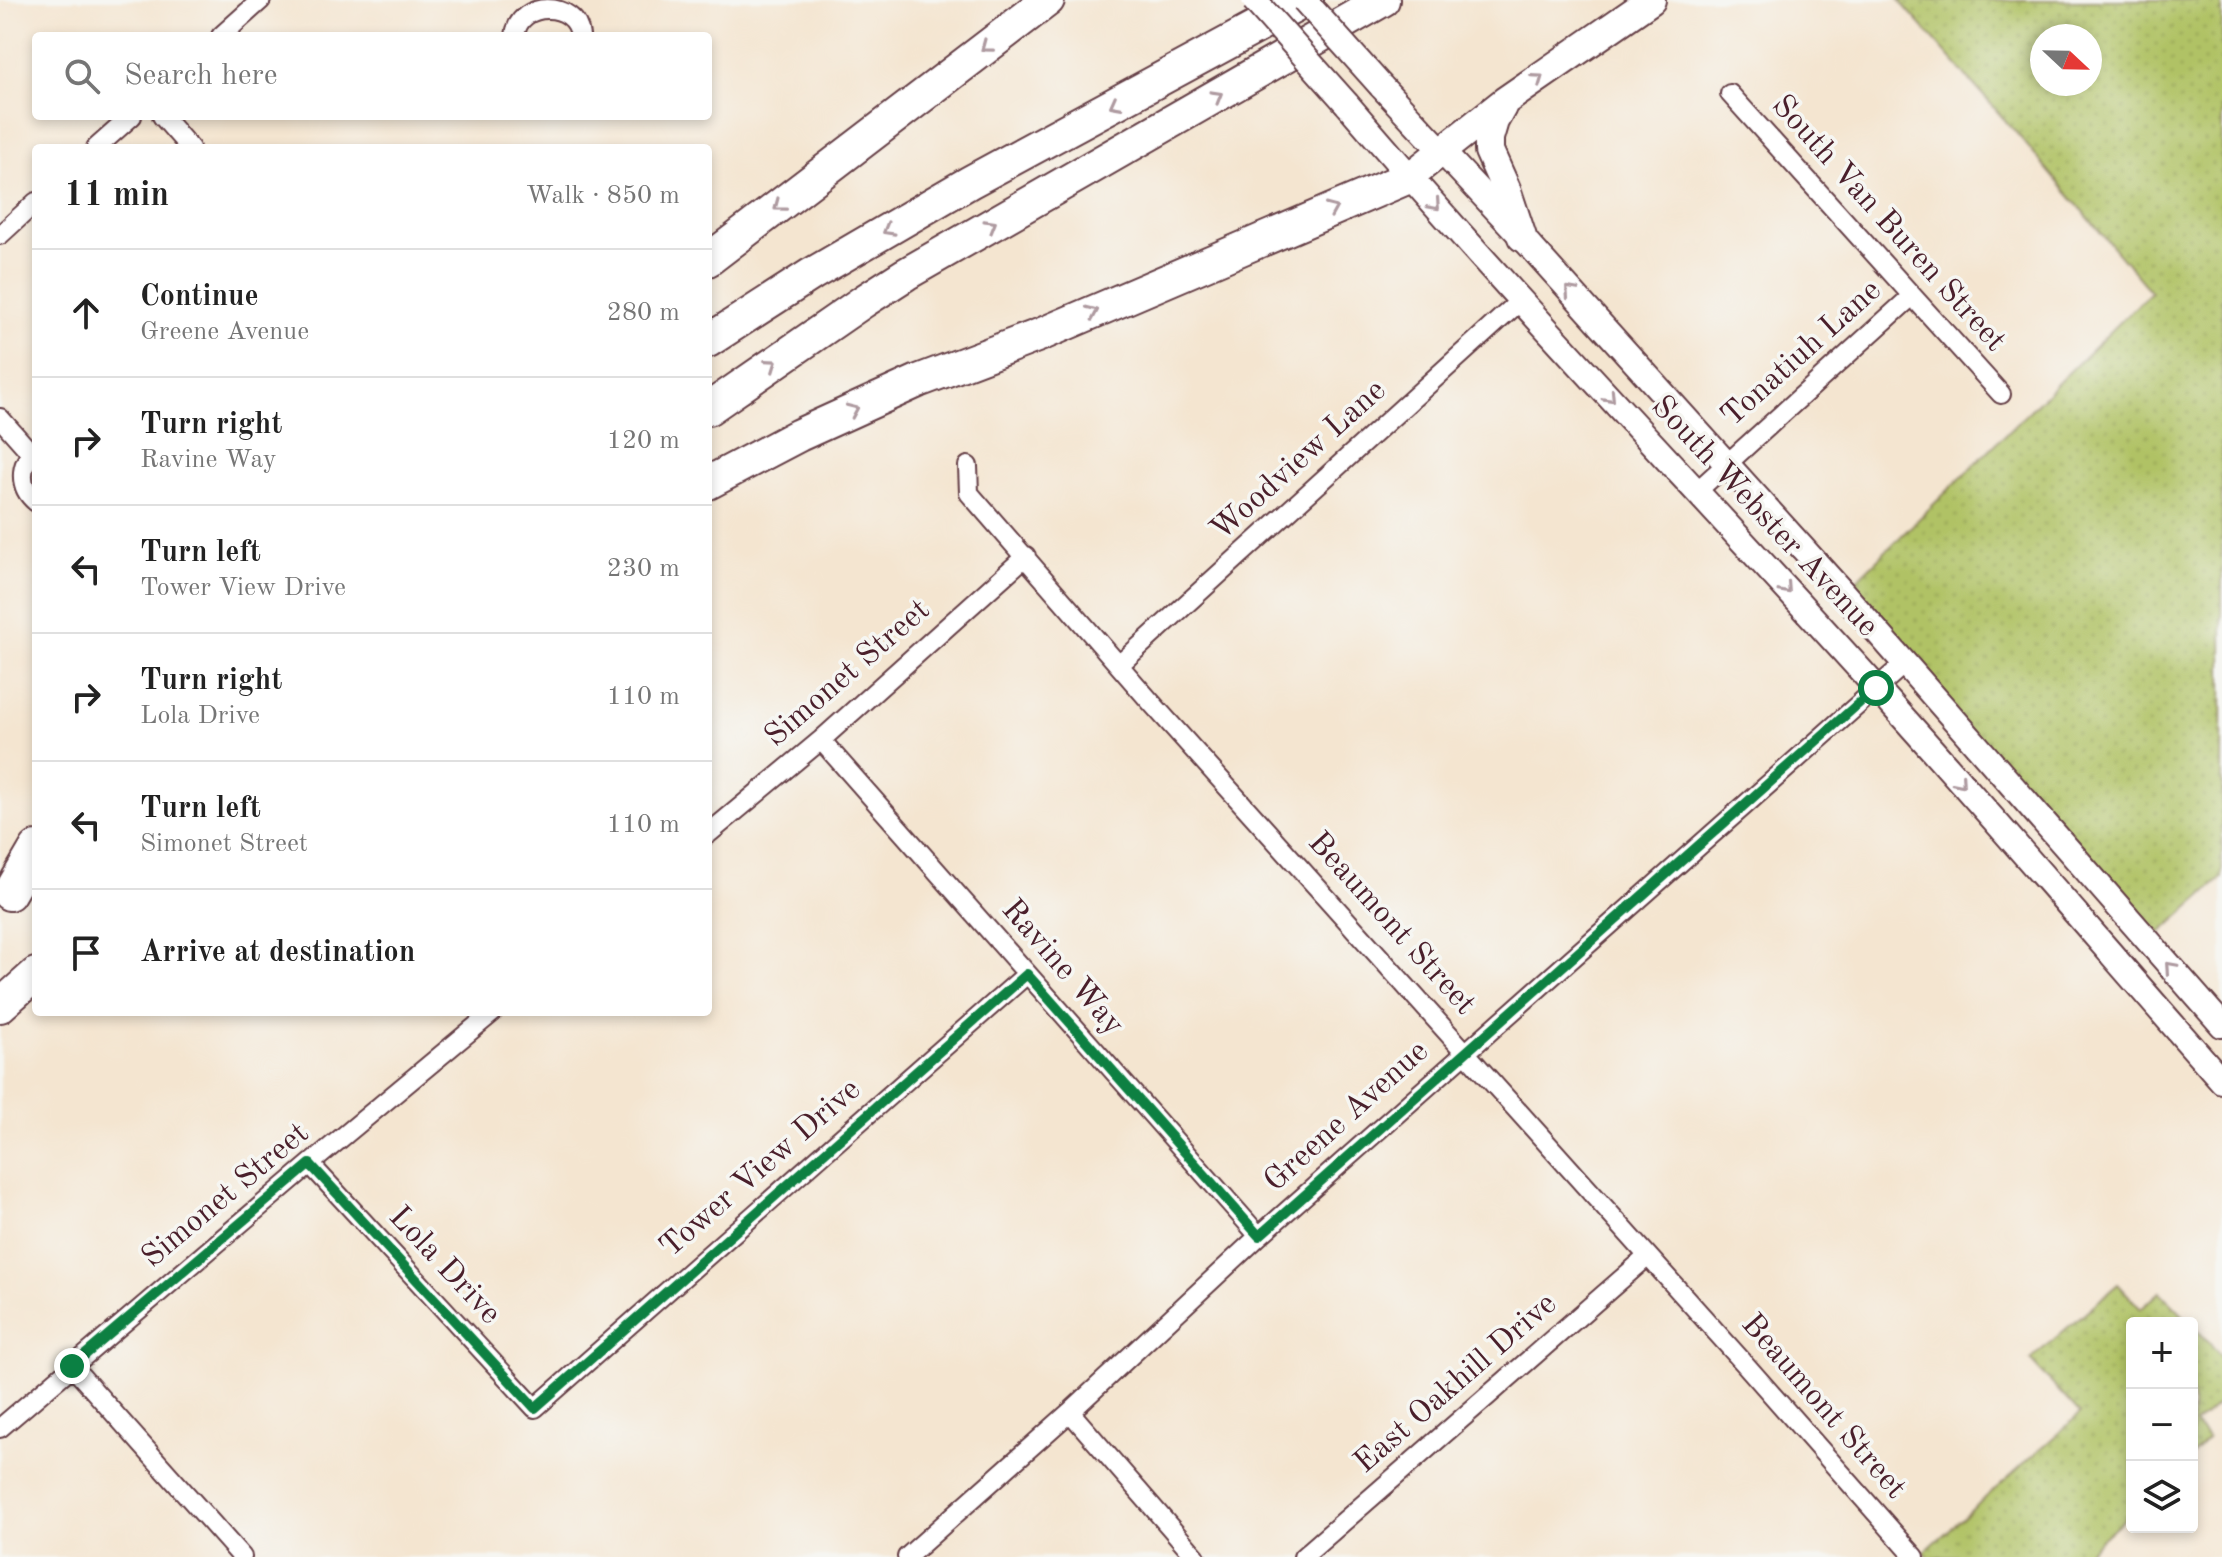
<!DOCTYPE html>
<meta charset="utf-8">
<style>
body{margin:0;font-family:"Old Standard TT",serif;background:#f6f6f6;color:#222}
.controls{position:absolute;right:24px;bottom:24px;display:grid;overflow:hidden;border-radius:8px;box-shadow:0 4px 12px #0003}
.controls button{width:72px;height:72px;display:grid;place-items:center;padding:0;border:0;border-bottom:2px solid #e0e0e0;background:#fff;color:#222;font:40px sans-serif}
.compass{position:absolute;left:2030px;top:24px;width:72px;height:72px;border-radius:50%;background:#fff;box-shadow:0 4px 12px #0003;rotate:112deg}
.stop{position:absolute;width:24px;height:24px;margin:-18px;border:6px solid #0b8043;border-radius:50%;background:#fff}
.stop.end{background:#0b8043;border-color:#fff;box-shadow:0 2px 8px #0008}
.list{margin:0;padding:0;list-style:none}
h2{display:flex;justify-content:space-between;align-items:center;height:104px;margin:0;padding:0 32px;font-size:34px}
h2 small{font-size:26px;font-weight:400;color:#767676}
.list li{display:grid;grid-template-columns:52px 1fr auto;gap:24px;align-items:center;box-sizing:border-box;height:128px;padding:0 32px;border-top:2px solid #e0e0e0}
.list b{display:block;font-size:30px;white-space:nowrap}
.list p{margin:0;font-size:26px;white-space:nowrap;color:#767676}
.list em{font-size:26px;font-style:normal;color:#767676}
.icon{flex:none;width:44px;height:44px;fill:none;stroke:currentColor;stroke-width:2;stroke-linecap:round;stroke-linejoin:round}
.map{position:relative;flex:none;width:2222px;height:1557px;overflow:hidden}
.search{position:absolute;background:#fff;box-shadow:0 4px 12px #0003;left:32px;top:32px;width:680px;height:88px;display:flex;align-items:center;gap:20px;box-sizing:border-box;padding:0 28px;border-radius:8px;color:#767676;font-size:30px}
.panel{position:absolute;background:#fff;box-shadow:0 4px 12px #0003;left:32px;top:144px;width:680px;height:872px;border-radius:8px}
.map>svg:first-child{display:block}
.park{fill:url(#park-dots);stroke:#7d7048;stroke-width:2;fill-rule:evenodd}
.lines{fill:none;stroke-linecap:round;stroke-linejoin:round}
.street-casing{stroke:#643d44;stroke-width:22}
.secondary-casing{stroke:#643d44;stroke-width:28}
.primary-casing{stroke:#643d44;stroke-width:32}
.highway-casing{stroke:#643d44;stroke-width:36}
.street{stroke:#fff;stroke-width:18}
.secondary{stroke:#fff;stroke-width:24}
.primary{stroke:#fff;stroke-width:28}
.highway{stroke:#fff;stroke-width:32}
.secondary-bridge-casing{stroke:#643d44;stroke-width:28;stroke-linecap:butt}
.secondary-bridge{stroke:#fff;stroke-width:24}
.oneway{stroke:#ae9aa0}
.route{stroke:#0b8043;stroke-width:10}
.labels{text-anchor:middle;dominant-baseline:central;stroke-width:7;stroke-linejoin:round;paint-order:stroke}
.street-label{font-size:32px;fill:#4a1f2b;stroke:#f6f6f2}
</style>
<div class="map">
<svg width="2222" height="1557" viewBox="0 0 2222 1557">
<defs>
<pattern id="park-dots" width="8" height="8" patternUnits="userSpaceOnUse" patternTransform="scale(2)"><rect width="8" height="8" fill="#b0c265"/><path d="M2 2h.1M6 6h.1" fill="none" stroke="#99a658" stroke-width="1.8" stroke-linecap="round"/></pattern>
</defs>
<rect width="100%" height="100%" fill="#f6f6f2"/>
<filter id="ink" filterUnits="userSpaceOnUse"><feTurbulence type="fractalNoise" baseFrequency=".0125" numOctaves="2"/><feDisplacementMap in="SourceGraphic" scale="16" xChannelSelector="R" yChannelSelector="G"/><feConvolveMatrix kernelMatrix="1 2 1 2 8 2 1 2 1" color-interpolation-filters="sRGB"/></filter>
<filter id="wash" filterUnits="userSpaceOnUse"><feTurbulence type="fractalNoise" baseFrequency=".006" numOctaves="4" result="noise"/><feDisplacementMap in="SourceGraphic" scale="32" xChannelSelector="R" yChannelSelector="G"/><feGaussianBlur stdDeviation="1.8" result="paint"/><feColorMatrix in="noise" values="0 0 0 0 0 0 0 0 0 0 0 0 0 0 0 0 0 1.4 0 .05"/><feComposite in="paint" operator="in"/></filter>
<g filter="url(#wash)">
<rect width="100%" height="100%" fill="#f4e5d0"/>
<path class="park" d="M1899,0h323v878l-73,65 -300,-356 302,-295 -132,-156zM2042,36h48v48h-48z
M2118,1284l23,25 19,-17 31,31h-59v189l-51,45h-152l-5,-5 156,-138 -50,-54z
M2192,1324l30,33v43l-27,24 13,15 -16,16z"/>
</g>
<g filter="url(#ink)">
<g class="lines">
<g class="street-casing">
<path id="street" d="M221,36l40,-36
M515,36c3,-36 62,-36 65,0
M1730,94l271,300
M162,116l28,32
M96,148l36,-32
M0,235l36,-33
M0,418l31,35
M36,450c-18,14 -17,38 0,52
M968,466l1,27 180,207 595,663 171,194
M1697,491l215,-195
M1119,665l401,-364
M821,740l438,496
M708,834l113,-94 205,-184
M310,1164l225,244 492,-434
M72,1366l170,191
M1070,1412l126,145
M0,1428l310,-264 183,-152
M907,1557l163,-145 189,-176 645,-572
M1303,1557l345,-301"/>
</g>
<g class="secondary-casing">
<path id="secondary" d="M1381,86l141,151 322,357 378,431
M1347,104c170,199 352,387 527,581 118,130 232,264 348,396"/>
</g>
<g class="primary-casing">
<path id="primary" d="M1502,107l-8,14 -5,17v13l17,38 16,48
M1409,177l96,-76 146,-101"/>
</g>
<g class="highway-casing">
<path id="highway" d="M708,260l340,-260
M708,341l104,-67 158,-92 337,-182
M708,409l156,-108 42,-27 477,-274
M708,483l91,-48 119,-54 124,-47 367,-157
M9,894l27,-46
M0,1006l36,-32"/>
</g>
<use href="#street" class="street"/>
<use href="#secondary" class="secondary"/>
<use href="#primary" class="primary"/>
<use href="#highway" class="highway"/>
<g class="secondary-bridge-casing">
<path id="secondary-bridge" d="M1254,0l93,104
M1304,0l77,86"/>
</g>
<use href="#secondary-bridge" class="secondary-bridge"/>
</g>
<defs><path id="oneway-chevron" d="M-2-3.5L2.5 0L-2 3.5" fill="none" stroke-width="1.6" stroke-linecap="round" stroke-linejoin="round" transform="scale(2)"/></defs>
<g class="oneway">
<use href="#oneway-chevron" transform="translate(986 47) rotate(143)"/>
<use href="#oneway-chevron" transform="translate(1538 79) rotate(-35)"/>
<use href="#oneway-chevron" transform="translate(1217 96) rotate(-30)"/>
<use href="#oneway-chevron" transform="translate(1115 104) rotate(152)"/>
<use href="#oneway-chevron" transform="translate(1435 205) rotate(48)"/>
<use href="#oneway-chevron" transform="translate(779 206) rotate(143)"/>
<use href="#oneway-chevron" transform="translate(1332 209) rotate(-23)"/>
<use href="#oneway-chevron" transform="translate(991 225) rotate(-30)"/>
<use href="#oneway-chevron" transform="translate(888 230) rotate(150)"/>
<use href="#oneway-chevron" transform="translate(1570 291) rotate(-132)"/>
<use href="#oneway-chevron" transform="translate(1093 312) rotate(-24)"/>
<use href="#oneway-chevron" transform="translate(772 364) rotate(-35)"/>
<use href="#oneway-chevron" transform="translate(1610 397) rotate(47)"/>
<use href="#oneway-chevron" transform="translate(853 410) rotate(-24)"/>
<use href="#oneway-chevron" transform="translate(1786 589) rotate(48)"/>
<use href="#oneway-chevron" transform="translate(1960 782) rotate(49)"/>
<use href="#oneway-chevron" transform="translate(2170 967) rotate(-132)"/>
</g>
</g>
<g class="lines" filter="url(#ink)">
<path class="route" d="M72,1366l238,-202 225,244 492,-434 232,262 617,-548"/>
</g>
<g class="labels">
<g class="street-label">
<text transform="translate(1888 224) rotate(48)">South Van Buren Street</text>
<text transform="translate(1802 354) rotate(-42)">Tonatiuh Lane</text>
<text transform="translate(1299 461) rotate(-42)">Woodview Lane</text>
<text transform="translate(1764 517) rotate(47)">South Webster Avenue</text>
<text transform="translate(848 674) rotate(-41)">Simonet Street</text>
<text transform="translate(1391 924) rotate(48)">Beaumont Street</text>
<text transform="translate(1062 968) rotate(49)">Ravine Way</text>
<text transform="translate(1347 1117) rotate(-42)">Greene Avenue</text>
<text transform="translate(761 1169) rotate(-41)">Tower View Drive</text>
<text transform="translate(226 1196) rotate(-40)">Simonet Street</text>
<text transform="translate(444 1266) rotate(47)">Lola Drive</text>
<text transform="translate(1456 1384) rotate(-41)">East Oakhill Drive</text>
<text transform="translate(1823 1407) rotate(49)">Beaumont Street</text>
</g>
</g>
</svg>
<div class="controls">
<button>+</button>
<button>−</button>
<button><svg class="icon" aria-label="layers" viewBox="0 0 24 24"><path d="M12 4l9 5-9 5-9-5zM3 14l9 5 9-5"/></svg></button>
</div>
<svg class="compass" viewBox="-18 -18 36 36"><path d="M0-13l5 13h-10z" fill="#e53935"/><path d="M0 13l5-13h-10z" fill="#767676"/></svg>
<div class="stop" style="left:1876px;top:688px"></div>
<div class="stop end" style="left:72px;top:1366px"></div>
<div class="search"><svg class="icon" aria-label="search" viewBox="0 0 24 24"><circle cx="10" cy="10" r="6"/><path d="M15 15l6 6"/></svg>Search here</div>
<section class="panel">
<h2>11 min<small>Walk · 850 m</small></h2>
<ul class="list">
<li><svg class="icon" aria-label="ahead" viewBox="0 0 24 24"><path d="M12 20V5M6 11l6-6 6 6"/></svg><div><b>Continue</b><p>Greene Avenue</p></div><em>280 m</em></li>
<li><svg class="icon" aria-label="right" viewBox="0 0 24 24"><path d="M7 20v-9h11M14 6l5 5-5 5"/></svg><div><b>Turn right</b><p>Ravine Way</p></div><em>120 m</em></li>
<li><svg class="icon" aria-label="left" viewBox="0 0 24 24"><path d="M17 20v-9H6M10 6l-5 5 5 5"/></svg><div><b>Turn left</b><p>Tower View Drive</p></div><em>230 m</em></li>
<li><svg class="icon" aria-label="right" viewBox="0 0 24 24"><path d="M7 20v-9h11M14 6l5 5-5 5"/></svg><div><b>Turn right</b><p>Lola Drive</p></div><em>110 m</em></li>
<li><svg class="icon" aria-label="left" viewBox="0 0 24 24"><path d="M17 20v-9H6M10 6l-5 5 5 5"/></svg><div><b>Turn left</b><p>Simonet Street</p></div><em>110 m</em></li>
<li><svg class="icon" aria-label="arrive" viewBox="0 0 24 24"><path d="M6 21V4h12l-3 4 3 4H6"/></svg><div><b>Arrive at destination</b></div></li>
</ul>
</section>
</div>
